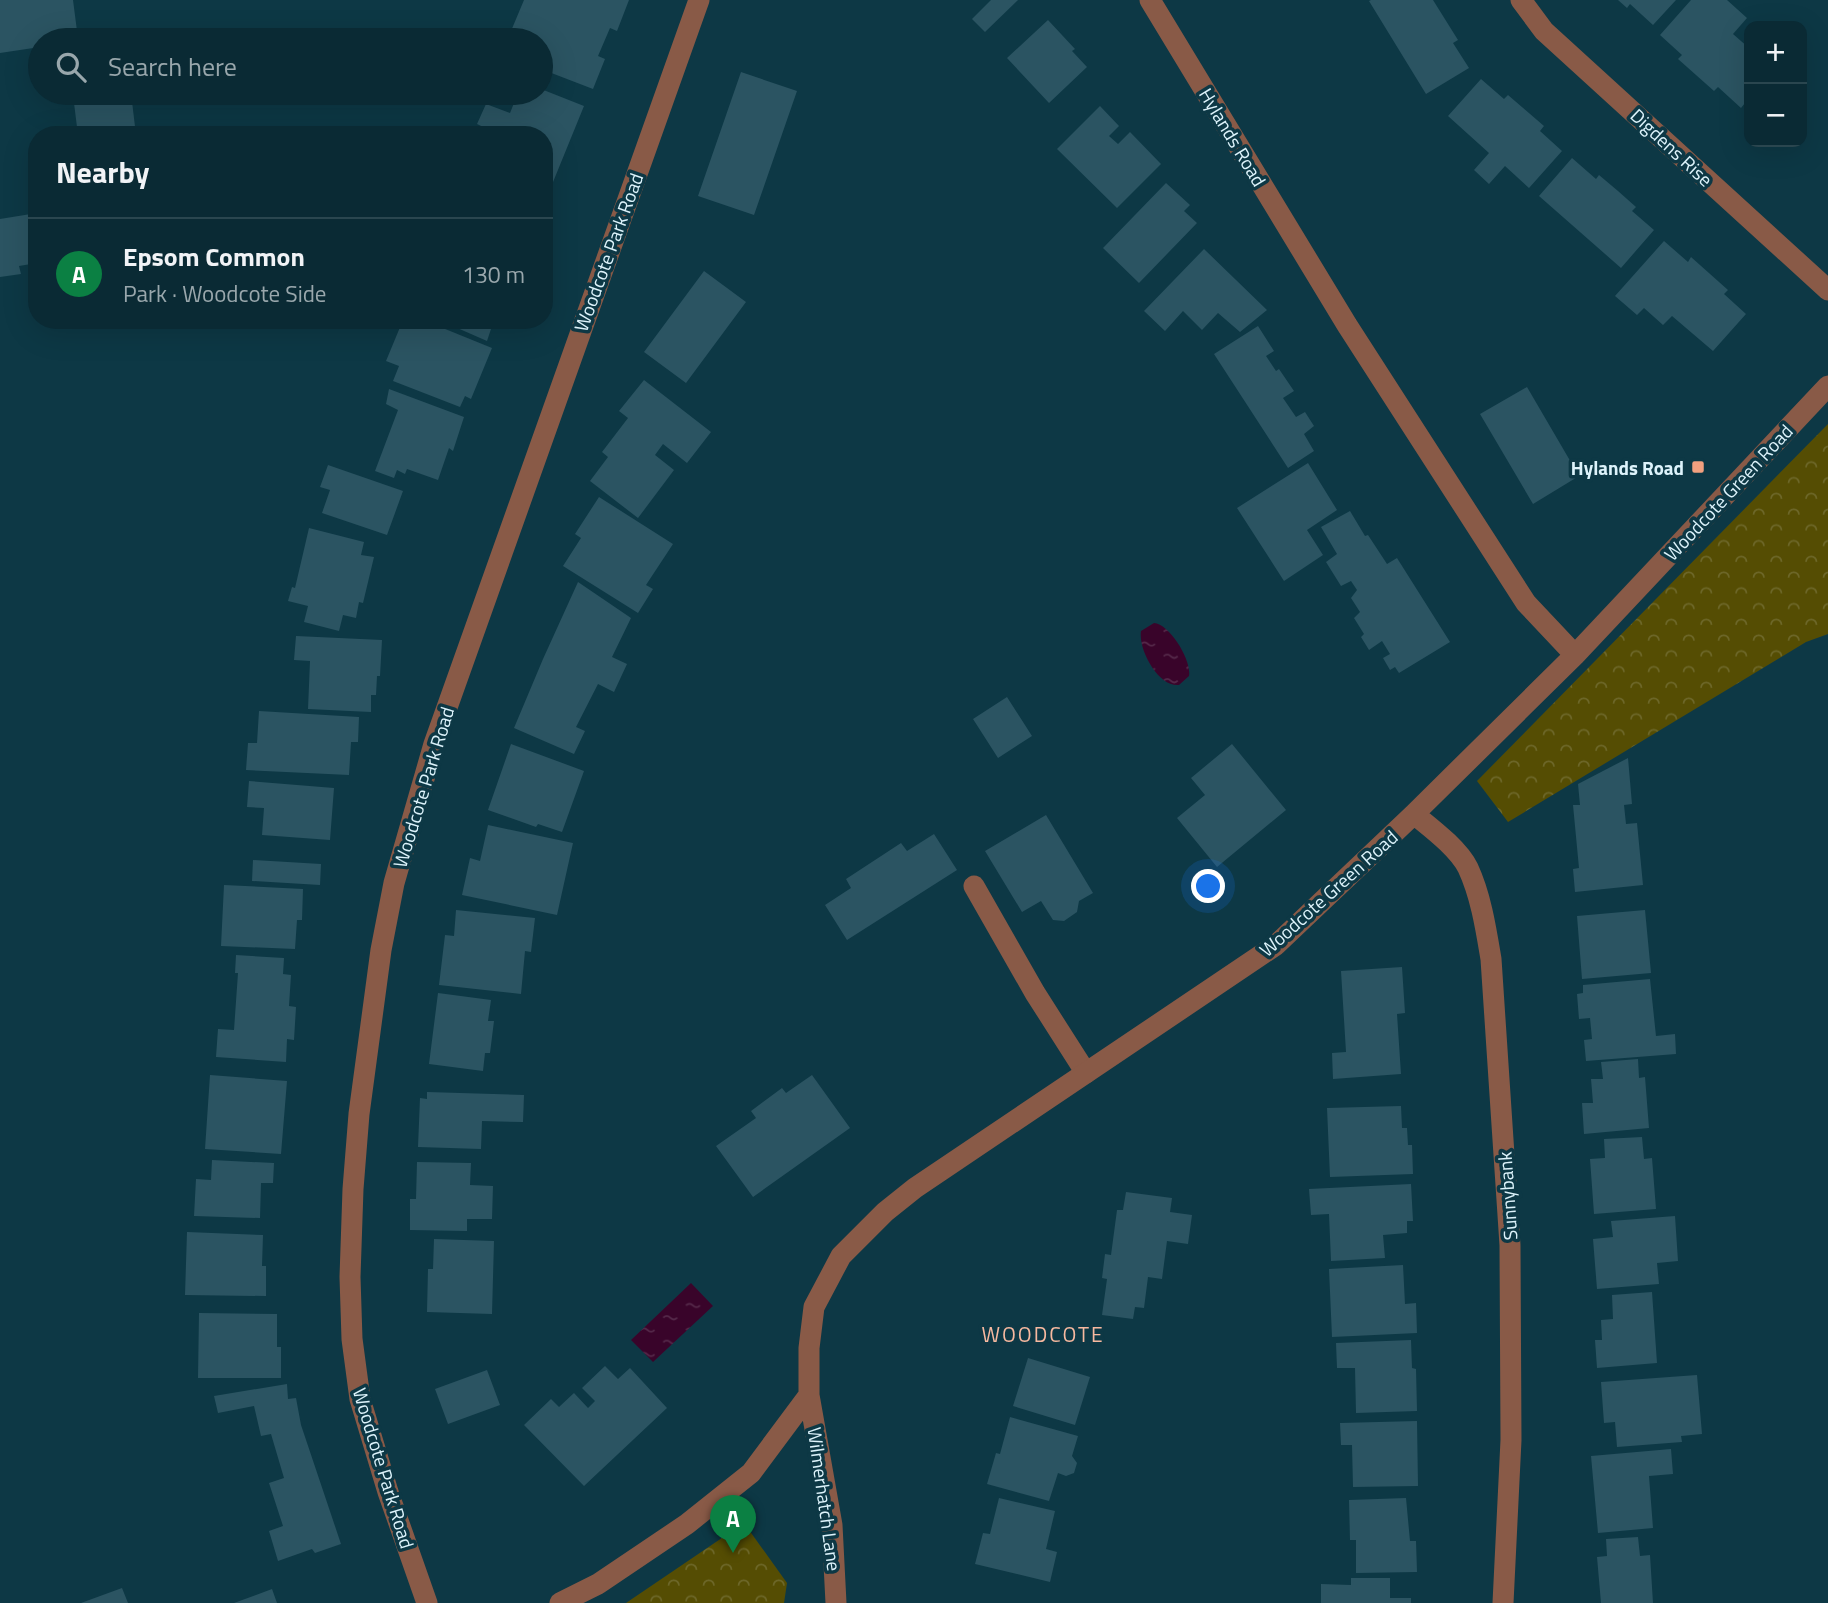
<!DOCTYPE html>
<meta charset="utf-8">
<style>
body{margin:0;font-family:"Titillium Web",sans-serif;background:#13323c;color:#f1f3f6}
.controls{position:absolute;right:21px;top:21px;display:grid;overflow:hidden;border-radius:14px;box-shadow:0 7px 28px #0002}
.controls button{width:63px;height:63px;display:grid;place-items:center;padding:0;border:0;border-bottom:2px solid #2a464f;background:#0a2a34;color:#f1f3f6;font:35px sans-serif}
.you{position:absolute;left:1209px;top:887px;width:24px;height:24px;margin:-18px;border:5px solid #fff;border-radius:50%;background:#1a73e8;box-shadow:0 0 0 10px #1a73e833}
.badge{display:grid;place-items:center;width:46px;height:46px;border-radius:50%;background:#0b8043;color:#fff;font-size:23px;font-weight:700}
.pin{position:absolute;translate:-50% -58px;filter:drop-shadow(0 2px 4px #0008)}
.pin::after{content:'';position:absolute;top:37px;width:24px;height:21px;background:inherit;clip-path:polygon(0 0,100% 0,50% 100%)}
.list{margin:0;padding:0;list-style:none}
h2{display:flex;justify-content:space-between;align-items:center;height:91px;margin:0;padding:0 28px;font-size:30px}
h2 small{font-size:23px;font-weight:400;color:#99a7ac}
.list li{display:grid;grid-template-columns:46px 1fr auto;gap:21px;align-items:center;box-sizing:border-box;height:112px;padding:0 28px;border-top:2px solid #2a464f}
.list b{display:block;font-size:26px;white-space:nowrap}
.list p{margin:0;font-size:23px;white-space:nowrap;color:#99a7ac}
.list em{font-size:23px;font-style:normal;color:#99a7ac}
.icon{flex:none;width:38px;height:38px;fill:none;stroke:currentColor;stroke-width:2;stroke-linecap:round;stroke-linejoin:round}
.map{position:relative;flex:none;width:1828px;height:1603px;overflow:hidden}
.search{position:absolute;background:#0a2a34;box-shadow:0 7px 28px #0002;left:28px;top:28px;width:525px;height:77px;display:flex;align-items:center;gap:18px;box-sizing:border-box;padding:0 24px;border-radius:38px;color:#99a7ac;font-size:26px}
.panel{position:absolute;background:#0a2a34;box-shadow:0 7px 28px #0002;left:28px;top:126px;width:525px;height:203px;border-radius:28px}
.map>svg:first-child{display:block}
.forest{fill:url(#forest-crowns)}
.water{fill:url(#water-ripples)}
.building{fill:#2b5462}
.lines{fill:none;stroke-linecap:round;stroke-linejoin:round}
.lane{stroke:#895a47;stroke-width:21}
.street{stroke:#895a47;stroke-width:21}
.poi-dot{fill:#f2a07f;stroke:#0d3845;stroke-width:2.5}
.labels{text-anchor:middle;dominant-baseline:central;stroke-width:7;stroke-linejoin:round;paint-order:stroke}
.street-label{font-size:19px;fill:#ddf3fb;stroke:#0d3845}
.poi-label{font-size:19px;font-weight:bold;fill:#ddf3fb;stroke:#0d3845;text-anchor:end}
.neighbourhood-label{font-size:21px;letter-spacing:2px;fill:#f7b9a0;stroke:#0d3845}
</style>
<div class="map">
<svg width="1828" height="1603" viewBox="0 0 1828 1603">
<defs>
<pattern id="forest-crowns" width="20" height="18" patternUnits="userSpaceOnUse" patternTransform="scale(1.75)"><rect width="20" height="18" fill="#554d03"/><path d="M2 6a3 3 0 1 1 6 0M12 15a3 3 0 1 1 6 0" fill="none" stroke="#6d6729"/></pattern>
<pattern id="water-ripples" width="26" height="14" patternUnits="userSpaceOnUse" patternTransform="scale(1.75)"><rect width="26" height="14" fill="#39042a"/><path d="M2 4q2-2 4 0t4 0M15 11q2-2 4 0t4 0" fill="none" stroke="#55294a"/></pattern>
</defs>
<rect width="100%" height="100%" fill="#0d3845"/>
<path class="forest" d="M1828,424v210l-22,8 -298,180 -31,-41z
M744,1523l43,60 -3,20h-158z"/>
<path class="water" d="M1154,623c16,1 38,38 35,53l-10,9c-21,2 -41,-36 -38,-54z
M691,1283l22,23 -60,56 -22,-22z"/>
<path class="building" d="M0,0h73l4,31 -11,1 1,8h-27v7l-40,6z
M524,0h105l-12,31 -7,-3 -12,28 7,3 -12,30 -52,-20v-29h-25l2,-6 -7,-3z
M991,0h27l-33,32 -13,-13z
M1371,0h62l25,40 -5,3 16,25 -43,26 -57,-93z
M1618,0h58l-23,25 -23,-21 -3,4z
M1691,0h36l20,18 -14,16 16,14v50l-8,10 -23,-21 -4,4 -36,-32 4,-4 -22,-20z
M1048,20l27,29 -3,2 15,16 -38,36 -42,-45z
M741,72l56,19 -43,124 -56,-19z
M1481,79l23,20 4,-4 36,31 -4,5 22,20 -33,37 -24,-22 -16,18 -15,-14 15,-17 -41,-37z
M541,89l43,17 -33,81 -7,-3v-49h-44l-23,-11 9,-20 24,9 8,-20h23z
M81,93h50l5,42h-58l-4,-32h8z
M1100,106l19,20 -10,10 9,8 12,-12 31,32 -44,44 -60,-59z
M1572,158l24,21 3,-4 19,16 18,16 -4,4 22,19 -33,38 -82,-72z
M1166,183l24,22 -6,6 13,12 -58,60 -36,-35z
M37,213v50l-18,3 2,8 -21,3v-58z
M1664,241l24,21 3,-5 37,33 -4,4 22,20 -33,37 -41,-35 -9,9 -19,-17 -7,7 -22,-19z
M1204,249l63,61 -27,22 -22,-19 -16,17 -19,-19 -18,20 -21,-20z
M704,271l42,31 -60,81 -42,-31z
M403,320h20l69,28 -21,51 -6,-3 -5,11 -67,-26 6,-15 -13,-5z
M439,320h65l-4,9 -8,-3 -5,15z
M1258,326l16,25 -8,5 10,15 3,-2 15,22 -11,7 13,19 9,-5 9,14 -10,8 10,17 -26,17 -74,-114z
M644,380l67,52 -24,31 -24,-19 -8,11 19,15 -36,48 -48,-37 18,-24 -6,-5 26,-34 -9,-7z
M1527,387l52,89 -46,28 -53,-90z
M389,389l75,28 -11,34 -4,-3 -11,32 -31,-11 -2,5 -8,-4 -3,8 -19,-7 23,-61 -12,-6z
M1308,463l29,47 -30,20 16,25 -39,26 -47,-73z
M328,465l75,26 -16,44 -65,-22 8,-23 -10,-3z
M599,497l74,47 -27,41 7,4 -15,24 -75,-47 18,-28 -6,-4z
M1350,511l15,25 3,-1 19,29 10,-6 53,84 -51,31 -4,-6 -5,3 -7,-12 7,-4 -8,-13 -13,9 -8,-13 3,-3 -10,-16 6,-6 -9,-14 6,-8 -6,-9 -10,5 -15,-24 11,-8 -16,-27z
M309,528l55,14 -3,13 13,2 -11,46 -4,-1 -3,16 -13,-3 -4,16 -35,-9 4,-16 -20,-5 4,-14 3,1z
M578,582l53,36 -19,39 15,7 -13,28 -16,-8 -22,43 9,4 -11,23 -60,-26 29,-69z
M296,636l86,4 -2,36h-3l-1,19h-5v17l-63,-3 2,-48 -16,-1z
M1007,697l25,39 -34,22 -25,-39z
M259,711l100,6 -1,25h-7l-2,33 -103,-5 2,-27h9z
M511,744l73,27 -22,61 -24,-8 -2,3 -48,-17z
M1232,744l54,66 -69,57 -40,-49 28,-23 -14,-17z
M1628,758l4,46 -8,1 2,19 11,-1 6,62 -68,7 -2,-23 6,-1 -6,-63h7l-2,-21z
M249,781l85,7 -4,52 -68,-5 2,-27 -17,-1z
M1046,815l47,78 -14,8 -2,11 -13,9 -11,-1 -12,-19 -19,11 -37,-61z
M488,825l85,18 -16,72 -95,-20 8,-37 10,3z
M934,834l23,36 -110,70 -22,-35 26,-17 -5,-9 55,-36 6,8z
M253,860l68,4 -1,21 -68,-4z
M224,885l79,4 -1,31h-5l-2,29 -74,-3z
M456,910l79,8 -4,34 -6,-1 -4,43 -82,-9 6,-50 9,1z
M1645,910l6,63 -69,6 -5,-63z
M236,955l48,3 -1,16 8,1 -2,31 7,1 -2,33 -7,-1 -1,23 -70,-5 2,-28 16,1 4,-57h-3z
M1402,967l3,46 -8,1 4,60 -68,5 -1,-26 14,-1 -5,-81z
M1650,979l6,57 19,-2 1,20 -90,7 -2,-21 8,-1 -2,-21 -11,1 -2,-25 6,-1v-8z
M438,993l53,7 -3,21h6l-4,32h-5l-2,18 -54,-7z
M1638,1059l1,19 6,-1 4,51 -65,6 -2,-31h11l-2,-24h12l-2,-17z
M210,1075l77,6 -6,73 -76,-5z
M812,1075l38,53 -97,69 -37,-51 40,-28 -5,-7 31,-23 4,5z
M427,1092l97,3 -1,27 -41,-1 -1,28 -63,-2 2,-49 7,1z
M1401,1106l1,22h5l1,17h4l1,29 -83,3 -3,-69z
M1642,1137l2,22 8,-1 4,51 -62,5 -4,-55 15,-1 -1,-19z
M212,1160l62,3 -1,20h-12l-1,35 -66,-2 2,-37 15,1z
M417,1162l54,1 -1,22 23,1 -1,33h-25v12l-57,-1v-31h6z
M1411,1184l2,37h-6v12l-24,2 2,23 -54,3 -2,-47 -18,1 -2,-26z
M1126,1192l46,6 -2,14 22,3 -4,29 -21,-3 -5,38 -14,-2 -4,31 -9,-1 -2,12 -31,-4 5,-36 -5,-1 3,-24 6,1 6,-45h6z
M1675,1216l3,45 -21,2 2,21 -62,5 -4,-50 20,-2 -2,-16z
M187,1232l76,3 -1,31h4v30l-81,-1z
M434,1239l60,2 -2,73 -65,-2 1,-43h5z
M1403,1265l2,39 11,-1 1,30 -85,4 -3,-68z
M1652,1292l5,71 -60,5 -2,-28h7l-1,-20 12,-1 -1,-24z
M199,1313l78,1v33h4v31h-83z
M1411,1340l1,28 4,1 1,42 -61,2 -1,-45h-18l-1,-25z
M1028,1358l62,19 -15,48 -62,-19z
M605,1366l13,13 12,-11 37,40 -83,78 -60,-61 27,-26 8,8 15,-14 14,15 7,-7 -13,-13z
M487,1370l13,35 -52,19 -13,-35z
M1697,1375l5,59 -21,2 1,6 -65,5 -2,-25 -11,1 -3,-41z
M287,1384l1,15 8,-1 5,27 40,119 -26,9 -3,-4 -34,12 -9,-30 14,-5 -14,-43 15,-5 -13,-44 -10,2 -7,-30 -36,7 -4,-17z
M1010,1417l68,19 -6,20 5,7 -3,10 -8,3 -8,-3 -9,28 -62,-17 9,-31 4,1z
M1417,1421l1,65 -65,1 -1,-42h-11l-1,-22z
M1671,1449l2,25 -24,2 4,52 -55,5 -7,-77z
M999,1498l56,13 -9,38 11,3 -7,30 -75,-18 8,-31 7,1z
M1406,1498l4,43h6l1,31 -61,1v-33h-6l-1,-40z
M1638,1537l2,19 10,-1 3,48h-52l-4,-46 10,-1 -1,-17z
M1351,1578h39v20h21v5h-90v-19l30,1z
M122,1588l6,15h-47z
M272,1589l5,14h-43z"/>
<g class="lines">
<path class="lane" d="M974,886l61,107 51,80"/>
<path class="street" d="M1150,0l197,325 179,278 49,52
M1521,0l23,31 284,259
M1414,814c17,14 44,34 54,54 13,28 18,61 23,91l19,286 1,195 -8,163
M427,1603l-39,-111 -28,-93 -8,-60 -2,-62 3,-88 6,-75 22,-164 13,-67 40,-139 265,-744
M560,1603l38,-19 89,-60 64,-51 58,-78
M836,1603l-4,-78 -23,-130v-47l5,-41 27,-51 44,-44 30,-24 361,-243 138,-131 161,-159 253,-269"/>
</g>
<rect class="poi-dot" x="1691" y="460" width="14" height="14" rx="3.5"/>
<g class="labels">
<g class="street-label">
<text transform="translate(1233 137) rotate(59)">Hylands Road</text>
<text transform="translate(1672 147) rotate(43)">Digdens Rise</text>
<text transform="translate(608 252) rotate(-70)">Woodcote Park Road</text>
<text transform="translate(1728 492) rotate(-47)">Woodcote Green Road</text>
<text transform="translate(423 787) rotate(-73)">Woodcote Park Road</text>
<text transform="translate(1328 893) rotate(-42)">Woodcote Green Road</text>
<text transform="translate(1507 1196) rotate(-94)">Sunnybank</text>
<text transform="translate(384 1468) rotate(73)">Woodcote Park Road</text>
<text transform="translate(825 1499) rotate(82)">Wilmerhatch Lane</text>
</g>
<g class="poi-label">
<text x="1684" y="467">Hylands Road</text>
</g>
<g class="neighbourhood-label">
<text x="1043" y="1334">WOODCOTE</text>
</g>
</g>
</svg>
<div class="controls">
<button>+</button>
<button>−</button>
</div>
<div class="you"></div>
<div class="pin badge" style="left:733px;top:1553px">A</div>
<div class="search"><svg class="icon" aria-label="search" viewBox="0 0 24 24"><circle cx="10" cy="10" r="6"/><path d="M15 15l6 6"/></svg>Search here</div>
<section class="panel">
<h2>Nearby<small></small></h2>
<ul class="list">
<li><span class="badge">A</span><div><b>Epsom Common</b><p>Park · Woodcote Side</p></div><em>130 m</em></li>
</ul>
</section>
</div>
